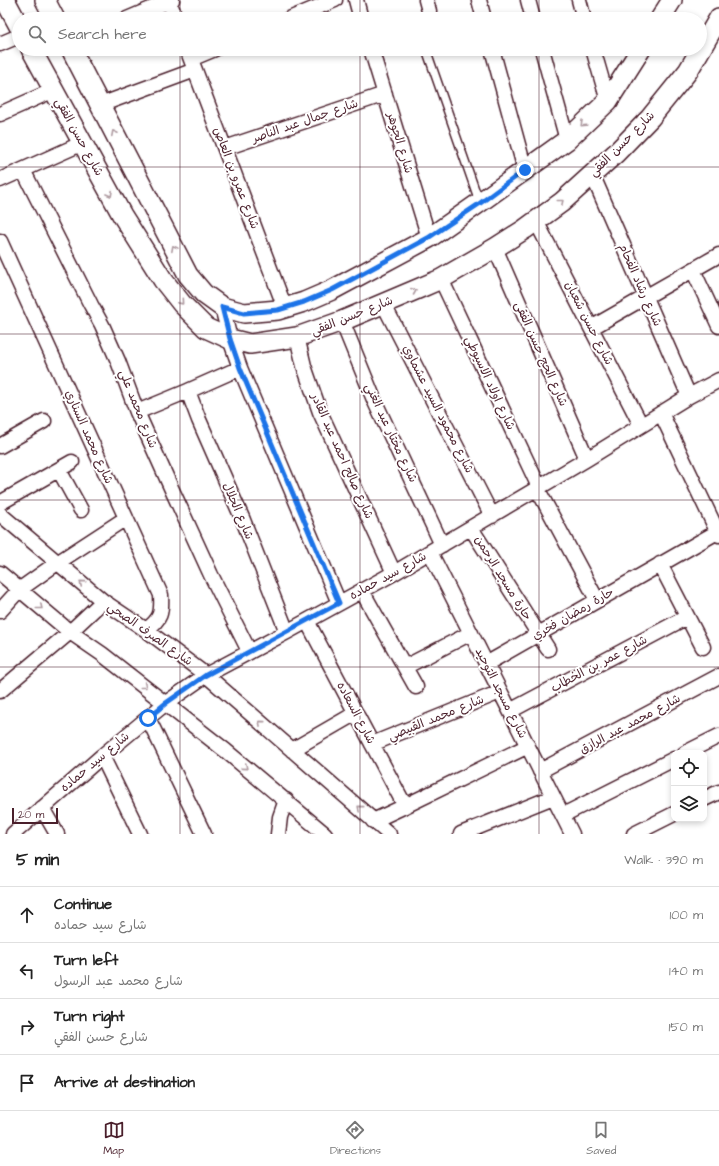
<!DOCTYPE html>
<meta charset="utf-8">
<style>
body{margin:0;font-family:"Architects Daughter","Playpen Sans Arabic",sans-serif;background:#f2f2f2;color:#222}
.controls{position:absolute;right:12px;bottom:12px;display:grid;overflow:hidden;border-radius:8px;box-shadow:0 2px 6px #0003}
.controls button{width:36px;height:36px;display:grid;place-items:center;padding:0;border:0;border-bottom:1px solid #e0e0e0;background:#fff;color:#222;font:20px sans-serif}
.scale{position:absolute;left:12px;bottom:10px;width:46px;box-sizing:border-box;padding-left:4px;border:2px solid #4a1f2b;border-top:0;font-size:11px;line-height:14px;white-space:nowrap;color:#4a1f2b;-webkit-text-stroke:3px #fff;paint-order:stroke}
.stop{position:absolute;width:12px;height:12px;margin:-9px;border:3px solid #1a73e8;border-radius:50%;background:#fff}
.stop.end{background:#1a73e8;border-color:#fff;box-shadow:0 1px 4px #0008}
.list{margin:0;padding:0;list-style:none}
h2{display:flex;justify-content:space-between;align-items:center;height:52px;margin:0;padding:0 16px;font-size:17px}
h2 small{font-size:13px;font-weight:400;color:#767676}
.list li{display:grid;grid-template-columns:26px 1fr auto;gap:12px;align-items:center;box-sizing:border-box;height:56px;padding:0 16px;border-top:1px solid #e0e0e0}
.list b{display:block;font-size:15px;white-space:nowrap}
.list p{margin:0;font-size:13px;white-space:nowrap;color:#767676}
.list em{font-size:13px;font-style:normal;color:#767676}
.icon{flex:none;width:22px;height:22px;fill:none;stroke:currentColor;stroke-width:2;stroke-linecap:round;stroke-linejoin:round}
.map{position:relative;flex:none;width:719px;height:834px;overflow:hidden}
.search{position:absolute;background:#fff;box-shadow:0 2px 6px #0003;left:12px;right:12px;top:12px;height:44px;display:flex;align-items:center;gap:10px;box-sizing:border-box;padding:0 14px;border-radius:22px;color:#767676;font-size:15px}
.sheet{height:276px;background:#fff}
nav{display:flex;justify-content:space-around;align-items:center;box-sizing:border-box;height:56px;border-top:1px solid #e0e0e0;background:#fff;font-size:11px;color:#767676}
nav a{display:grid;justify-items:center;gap:2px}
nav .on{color:#4a1f2b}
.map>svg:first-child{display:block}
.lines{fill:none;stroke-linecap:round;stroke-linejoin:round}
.lane-casing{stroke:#4a1f2b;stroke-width:10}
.street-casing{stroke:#4a1f2b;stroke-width:17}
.secondary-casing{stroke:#4a1f2b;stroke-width:22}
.lane{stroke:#fff;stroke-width:7}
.street{stroke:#fff;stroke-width:14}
.secondary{stroke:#fff;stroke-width:19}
.oneway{stroke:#ae9aa0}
.route{stroke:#1a73e8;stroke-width:5}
.grid{fill:none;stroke:#4a1f2b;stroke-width:1;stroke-opacity:0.55}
.labels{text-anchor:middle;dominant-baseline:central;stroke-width:4;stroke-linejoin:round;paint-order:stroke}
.street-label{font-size:12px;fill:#4a1f2b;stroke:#fff}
</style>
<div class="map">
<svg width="719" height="834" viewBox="0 0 719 834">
<rect width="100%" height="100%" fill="#fff"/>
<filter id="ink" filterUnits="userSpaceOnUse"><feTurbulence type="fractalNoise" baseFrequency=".025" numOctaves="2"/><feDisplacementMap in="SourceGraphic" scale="8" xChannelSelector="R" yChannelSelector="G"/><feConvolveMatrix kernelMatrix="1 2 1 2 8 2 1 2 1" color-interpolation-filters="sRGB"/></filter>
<g filter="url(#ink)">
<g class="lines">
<g class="lane-casing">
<path id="lane" d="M426,49l53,152"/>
</g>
<g class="street-casing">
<path id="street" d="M356,0l5,19
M426,0l3,11
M479,0l5,19
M528,0l5,19
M579,0l5,19
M169,1l7,18
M127,19l45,-19
M289,19l46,-19
M0,44l19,-8
M187,49l98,259
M371,49l58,189
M492,49l33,121
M542,49l25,91
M593,49l15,52
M191,59l24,-10
M100,105l95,-35
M0,114l54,-24
M225,148l160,-54
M23,170l68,135 11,20 16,36 19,51 36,80 38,83 38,76
M592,174l97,222
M0,180l83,-37
M536,221l105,204
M0,241l161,354c1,18 0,24 -15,35
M495,248l92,211
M693,270l26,56
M441,279l98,208
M383,303l109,213
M222,307l8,32 10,29 99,235
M342,321l33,81 67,143
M591,328l128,-73
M297,337l7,29 16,46 74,161
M188,391l11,29 44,100 44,112
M137,412l51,-21 52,-23
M661,413l58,122
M0,446l44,-25
M59,470l22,40
M537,488l60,112
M0,503l72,-41
M0,514l103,87 43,29 60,45 183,159
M471,528l77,121
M430,552l142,282
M660,564l43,83
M0,573l70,59 32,22 124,97 99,83
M362,591l54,96
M0,611l19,-21 38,-27 69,-45
M307,621l98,185
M486,664l233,-133
M405,667l66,-34
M0,691l70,-59 33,-31
M510,711l177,-94
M148,718l56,116
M372,744l128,-52
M292,750l64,-37
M685,753l34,-17
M102,756l38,78
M540,771l179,-95
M704,799l15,-7
M42,808l15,26
M563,815l111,-56
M373,821l32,-15 123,-60
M13,834l89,-78 64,-53 40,-28 81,-43 107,-59 193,-114 102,-63 30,-16
M278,834l2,-17 6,-17
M461,834l92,-37
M634,834l40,-20"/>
</g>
<g class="secondary-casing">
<path id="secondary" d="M5,0l14,26
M45,0l10,19
M660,19l12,-19
M31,49l91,166 41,65 19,24 24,24 24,11 20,5 47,-7 45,-16 78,-33 21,-9 54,-31 30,-19 37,-27 54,-49 34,-35 38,-47 31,-53
M71,49l117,226 16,19 18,13 22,6 34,-3 26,-8 28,-12 97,-52 50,-35 88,-63 41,-39 33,-52"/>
</g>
<use href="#lane" class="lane"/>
<use href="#street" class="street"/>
<use href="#secondary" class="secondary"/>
</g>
<defs><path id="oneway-chevron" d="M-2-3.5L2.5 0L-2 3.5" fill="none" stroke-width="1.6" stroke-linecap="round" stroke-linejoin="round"/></defs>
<g class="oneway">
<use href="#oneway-chevron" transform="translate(583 124) rotate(137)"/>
<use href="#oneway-chevron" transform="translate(114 133) rotate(-117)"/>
<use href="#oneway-chevron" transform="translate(110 194) rotate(61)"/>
<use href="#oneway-chevron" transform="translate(561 202) rotate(-39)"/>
<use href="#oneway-chevron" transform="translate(174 248) rotate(-118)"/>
<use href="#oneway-chevron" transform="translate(414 291) rotate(-22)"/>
<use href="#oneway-chevron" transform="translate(181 302) rotate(49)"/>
<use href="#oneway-chevron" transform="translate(82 583) rotate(-140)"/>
<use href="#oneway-chevron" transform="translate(40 607) rotate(39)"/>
<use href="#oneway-chevron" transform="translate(144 686) rotate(38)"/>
<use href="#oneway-chevron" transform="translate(261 723) rotate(-139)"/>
<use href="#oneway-chevron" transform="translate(245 767) rotate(40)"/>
<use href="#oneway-chevron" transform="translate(360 808) rotate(-139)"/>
</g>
</g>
<g class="lines" filter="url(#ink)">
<path class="route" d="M148,718l18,-15 40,-28 133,-72 -99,-235 -10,-29 -8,-32 22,6 34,-3 26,-8 28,-12 96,-52 51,-34 46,-34"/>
</g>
<path class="grid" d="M180,0v19M360,0v19M539,0v19M180,49v785M360,49v785M539,49v785M0,167h719M0,334h719M0,500h719M0,667h719"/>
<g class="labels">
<g class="street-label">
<text transform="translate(305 121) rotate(-19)">شارع جمال عبد الناصر</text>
<text transform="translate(79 137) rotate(61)">شارع حسن الفقي</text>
<text transform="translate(400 143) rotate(73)">شارع الجوهر</text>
<text transform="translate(622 144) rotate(-45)">شارع حسن الفقي</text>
<text transform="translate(236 178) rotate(69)">شارع عمرو بن العاص</text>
<text transform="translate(640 285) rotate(66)">شارع رشاد الفحام</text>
<text transform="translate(352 316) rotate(-22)">شارع حسن الفقي</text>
<text transform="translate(589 323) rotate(63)">شارع حسن شعبان</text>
<text transform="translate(541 354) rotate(66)">شارع الحج حسن الفقى</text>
<text transform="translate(490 383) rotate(65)">شارع اولاد الاسيوطي</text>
<text transform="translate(138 409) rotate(68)">شارع محمد علي</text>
<text transform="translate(438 409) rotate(63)">شارع محمود السيد عشماوي</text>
<text transform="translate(391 433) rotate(65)">شارع مختار عبد الغني</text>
<text transform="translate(89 437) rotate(66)">شارع محمد السناري</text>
<text transform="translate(342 456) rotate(66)">شارع صالح احمد عبد القادر</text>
<text transform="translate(238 511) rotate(67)">شارع الجلال</text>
<text transform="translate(388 576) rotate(-29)">شارع سيد حماده</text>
<text transform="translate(503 578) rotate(58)">حارة مسجد الرحمن</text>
<text transform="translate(573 614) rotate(-30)">حارة رمضان فخري</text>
<text transform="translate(150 634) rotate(35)">شارع الصرف الصحي</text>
<text transform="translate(599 664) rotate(-28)">شارع عمر بن الخطاب</text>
<text transform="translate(501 693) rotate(63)">شارع مسجد التوحيد</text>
<text transform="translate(356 713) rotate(62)">شارع السعاده</text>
<text transform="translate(436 718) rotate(-22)">شارع محمد القبيصي</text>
<text transform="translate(630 724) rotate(-28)">شارع محمد عبد الرازق</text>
<text transform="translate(95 762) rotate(-40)">شارع سيد حماده</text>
</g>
</g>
</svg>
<div class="controls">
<button><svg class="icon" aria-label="locate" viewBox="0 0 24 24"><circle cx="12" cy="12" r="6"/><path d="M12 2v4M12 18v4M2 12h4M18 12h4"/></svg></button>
<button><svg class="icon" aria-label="layers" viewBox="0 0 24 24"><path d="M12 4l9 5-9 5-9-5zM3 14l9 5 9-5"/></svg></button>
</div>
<div class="scale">20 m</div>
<div class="stop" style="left:148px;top:718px"></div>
<div class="stop end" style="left:525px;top:170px"></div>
<div class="search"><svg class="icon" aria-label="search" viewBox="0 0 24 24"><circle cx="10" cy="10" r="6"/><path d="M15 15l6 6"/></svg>Search here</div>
</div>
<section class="sheet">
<h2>5 min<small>Walk · 390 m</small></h2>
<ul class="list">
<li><svg class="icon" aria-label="ahead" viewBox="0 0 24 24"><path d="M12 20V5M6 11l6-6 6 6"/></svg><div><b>Continue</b><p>شارع سيد حماده</p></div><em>100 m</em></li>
<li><svg class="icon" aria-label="left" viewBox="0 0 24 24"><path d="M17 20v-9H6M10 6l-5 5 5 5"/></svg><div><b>Turn left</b><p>شارع محمد عبد الرسول</p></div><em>140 m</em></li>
<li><svg class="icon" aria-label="right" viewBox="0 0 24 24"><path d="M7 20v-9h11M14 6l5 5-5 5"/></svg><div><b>Turn right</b><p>شارع حسن الفقي</p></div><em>150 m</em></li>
<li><svg class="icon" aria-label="arrive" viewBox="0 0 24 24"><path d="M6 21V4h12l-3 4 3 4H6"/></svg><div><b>Arrive at destination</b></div></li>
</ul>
</section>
<nav>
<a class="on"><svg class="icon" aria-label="map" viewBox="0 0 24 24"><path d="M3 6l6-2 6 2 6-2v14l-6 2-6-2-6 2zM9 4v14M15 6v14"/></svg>Map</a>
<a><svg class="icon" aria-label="directions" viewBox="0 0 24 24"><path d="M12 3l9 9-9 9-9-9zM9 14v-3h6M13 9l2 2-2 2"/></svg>Directions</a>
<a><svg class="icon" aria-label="saved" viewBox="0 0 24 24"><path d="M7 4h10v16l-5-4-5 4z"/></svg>Saved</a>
</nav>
